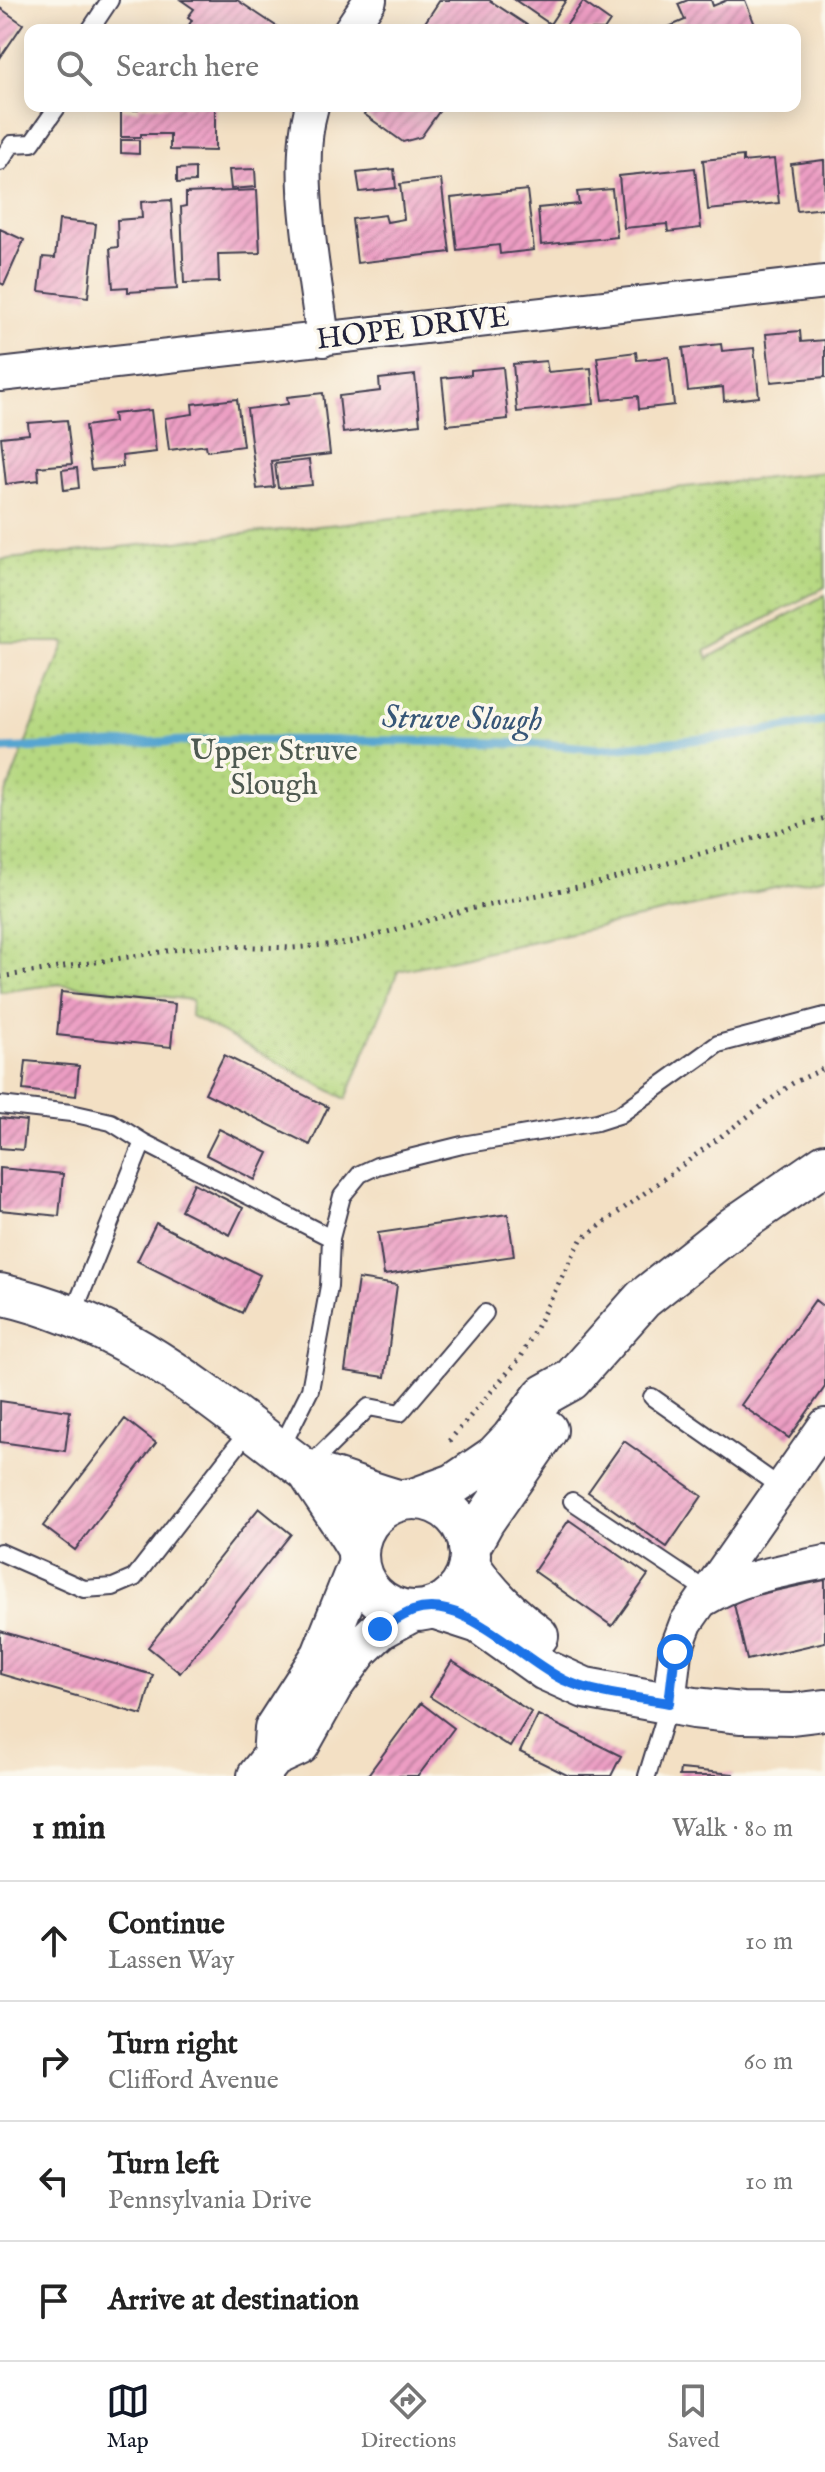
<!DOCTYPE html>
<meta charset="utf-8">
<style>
body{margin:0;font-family:"IM FELL English",serif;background:#f2f2f2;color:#222}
.stop{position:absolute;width:24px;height:24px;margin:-18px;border:6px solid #1a73e8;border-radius:50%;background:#fff}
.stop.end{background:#1a73e8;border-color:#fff;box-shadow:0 2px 8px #0008}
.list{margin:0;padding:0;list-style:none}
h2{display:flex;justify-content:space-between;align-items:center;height:104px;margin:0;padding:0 32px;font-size:34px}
h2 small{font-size:26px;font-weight:400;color:#767676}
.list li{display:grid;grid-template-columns:52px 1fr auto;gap:24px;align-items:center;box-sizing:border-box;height:120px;padding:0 32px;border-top:2px solid #e0e0e0}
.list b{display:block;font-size:30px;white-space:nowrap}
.list p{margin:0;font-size:26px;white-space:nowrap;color:#767676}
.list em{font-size:26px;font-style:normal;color:#767676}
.icon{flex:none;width:44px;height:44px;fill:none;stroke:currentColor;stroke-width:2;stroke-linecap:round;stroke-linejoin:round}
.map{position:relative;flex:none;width:825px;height:1776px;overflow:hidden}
.search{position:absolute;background:#fff;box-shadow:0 4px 20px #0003;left:24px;right:24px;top:24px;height:88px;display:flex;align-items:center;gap:20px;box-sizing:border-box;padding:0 28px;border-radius:16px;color:#767676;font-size:30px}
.sheet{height:584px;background:#fff}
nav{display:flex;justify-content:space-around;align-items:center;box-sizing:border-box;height:112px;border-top:2px solid #e0e0e0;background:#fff;font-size:22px;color:#767676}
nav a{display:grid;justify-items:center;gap:4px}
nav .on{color:#111827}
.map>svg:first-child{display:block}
.park{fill:url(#park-dots);stroke:#6c7d5e;stroke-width:2}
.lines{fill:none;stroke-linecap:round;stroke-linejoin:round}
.stream{stroke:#56a5d0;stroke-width:9}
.building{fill:url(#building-hatch)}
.service-casing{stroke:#413e50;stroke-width:20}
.minor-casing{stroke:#413e50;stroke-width:36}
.tertiary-casing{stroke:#413e50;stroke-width:44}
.path{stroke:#413e50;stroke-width:5;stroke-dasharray:2 6;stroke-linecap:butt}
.service{stroke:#fff;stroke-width:16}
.minor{stroke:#fff;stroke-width:32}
.tertiary{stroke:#fff;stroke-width:40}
.route{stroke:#1a73e8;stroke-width:10}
.labels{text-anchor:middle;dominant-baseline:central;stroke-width:7;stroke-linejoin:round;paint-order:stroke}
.street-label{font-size:30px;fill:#22223b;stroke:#fbf7ec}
.park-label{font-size:30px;fill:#4e5950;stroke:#fbf7ec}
.water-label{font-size:32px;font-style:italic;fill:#375677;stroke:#fbf7ec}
</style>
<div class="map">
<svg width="825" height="1776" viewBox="0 0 825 1776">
<defs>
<pattern id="park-dots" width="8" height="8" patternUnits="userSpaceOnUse" patternTransform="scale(2)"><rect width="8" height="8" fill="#b6d881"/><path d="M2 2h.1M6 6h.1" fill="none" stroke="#9cb970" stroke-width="1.8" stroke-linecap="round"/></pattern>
<pattern id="building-hatch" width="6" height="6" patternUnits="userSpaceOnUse" patternTransform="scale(2)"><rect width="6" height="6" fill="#ec9dc3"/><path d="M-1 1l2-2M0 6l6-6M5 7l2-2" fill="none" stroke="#bf80a0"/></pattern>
</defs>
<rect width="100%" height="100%" fill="#fbf7ec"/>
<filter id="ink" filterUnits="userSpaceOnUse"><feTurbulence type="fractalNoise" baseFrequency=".0125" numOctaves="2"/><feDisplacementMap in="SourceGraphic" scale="16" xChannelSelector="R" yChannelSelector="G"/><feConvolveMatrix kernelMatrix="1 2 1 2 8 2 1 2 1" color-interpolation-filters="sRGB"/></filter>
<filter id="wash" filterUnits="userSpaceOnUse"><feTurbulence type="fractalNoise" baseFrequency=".006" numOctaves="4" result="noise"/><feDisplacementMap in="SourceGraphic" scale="32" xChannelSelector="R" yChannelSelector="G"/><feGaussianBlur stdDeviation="1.8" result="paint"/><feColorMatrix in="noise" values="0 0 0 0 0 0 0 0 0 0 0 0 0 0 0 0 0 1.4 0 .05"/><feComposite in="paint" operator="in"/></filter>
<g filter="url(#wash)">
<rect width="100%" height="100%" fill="#f3e0c4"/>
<path class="park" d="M825,472v115l-120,64 3,7 117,-63v282l-427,94 -52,128 -155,-83 1,-16 -133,-16 -59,8v-183l65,-167h-65v-82z"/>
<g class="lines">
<path class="stream" d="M0,749l209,-9 199,1 135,3 56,5 135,-13 91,-15"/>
</g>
<g id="blocks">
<path class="building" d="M181,0h56l39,26 -3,4h-87l6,-10 -4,-3 6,-8z
M440,0h49l41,27 -2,3h-108z
M515,0h51l-16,24z
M688,0h23l2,6 14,-6h18l12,30h-90l-1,-2 19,-8 -7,-16z
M583,2l27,19 -6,9h-41z
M0,8l23,16 -23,34z
M138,106h77v45l-45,-1v-16h-29v3h-20v-27h17z
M370,106h73l-22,31 -18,5 -39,-28z
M121,140h18v14l-18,-1z
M743,156v6l31,-3 5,44 -71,7 -5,-50z
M824,160l1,48 -28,3 -6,-47z
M195,168v14l-18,1v-14z
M695,168l6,60 -33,4 -1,-8 -43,4 -5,-52z
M255,169l1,18 -25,2 -2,-19z
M394,169l2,19 -36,4 -3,-19z
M441,179l9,73 -93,11 -5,-44 33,-4 2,7 17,-3 -4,-35z
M612,189l5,48 -76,8 -3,-37 41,-4 -2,-12z
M257,190l3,63 -42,1 1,28 -35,1 -3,-76 5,-1v-13z
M527,190l7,60 -34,4 -1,-9 -42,5 -6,-52z
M171,200l6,89 -49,3v-5l-15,1 -3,-40 8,-1 -1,-27 25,-2 -1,-16z
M59,220l37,4 -8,73 -49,-6 4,-34 12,1z
M0,229l24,11 -20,45 -4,-2z
M800,331l1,11 24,-2v37l-54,5 -5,-48z
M721,344l1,7 32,-3 5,49 -35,4 -1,-14 -35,4 -5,-43z
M636,352l1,8 32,-3 5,48 -35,4 -1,-13 -35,4 -6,-43z
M546,361l2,11 43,-4 3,36 -77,8 -4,-48z
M503,367l5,52 -61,6 -5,-47 29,-3v-5z
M415,375l5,49 -77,9 -4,-37 41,-5 -1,-12z
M323,393l7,61 -59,7 3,26 -17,2 -10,-80 41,-5 -1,-7z
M237,399l6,47 -36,5 -1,-6 -37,5 -4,-32 28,-4 -1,-10z
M151,410l5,42 -34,4 1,11 -32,3 -6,-44 29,-4 -1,-8z
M67,420l5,44 -34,3 1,13 -33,4 -5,-47 28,-3 -1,-11z
M309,460l3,25 -34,3 -3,-24z
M77,468l2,20 -15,2 -2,-20z
M61,992l114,12 -4,43 -114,-12z
M224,1055l104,52 -18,38 -105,-52z
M26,1061l53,5 -3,30 -53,-6z
M0,1118l26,3 -3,29 -23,-2z
M219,1129l49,24 -13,27 -49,-25z
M0,1168l63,6 -4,42 -59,-6z
M194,1183l49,25 -13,27 -49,-25z
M508,1214l6,42 -130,19 -6,-42z
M156,1223l104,52 -18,38 -105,-52z
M358,1279l39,6 -12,92 -40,-6z
M815,1300l10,8v79l-36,51 -48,-33z
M0,1401l70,10 -5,40 -65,-9z
M125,1419l31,24 -81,107 -32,-24z
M624,1441l78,55 -35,51 -79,-55z
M259,1508l32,26 -111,139 -32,-26z
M569,1520l79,55 -36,51 -78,-55z
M825,1580v62l-78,18 -14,-60z
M0,1631l153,44 -11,40 -142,-41z
M452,1661l79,51 -21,35 -80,-50z
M421,1703l33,25 -36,48h-51z
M538,1715l83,41 -10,20h-42l-49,-24z
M680,1769l53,5v2h-54z"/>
</g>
</g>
<g filter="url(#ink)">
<use href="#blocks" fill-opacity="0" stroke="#413e50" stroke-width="2"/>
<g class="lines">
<g class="service-casing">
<path id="service" d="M90,30l20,-30
M0,162l12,-18 20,-1 26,-37
M0,1105l71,8 40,9 32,20 188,96
M73,1314l70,-172
M652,1397l128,90
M280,1450l30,-60 19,-104 2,-48 11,-42 18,-22 17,-8 85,-21 135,-23 22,-7 99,-71 107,-28
M306,1469l63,-62 31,6 85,-100
M572,1501l135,90
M0,1552l84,37 29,-2 21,-9 116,-149
M647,1776l22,-72"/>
</g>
<g class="minor-casing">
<path id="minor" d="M350,30l20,-30
M312,106c-19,65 3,166 11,234
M0,375l825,-93
M702,1601c38,-24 80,-30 123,-39
M669,1703l6,-51 11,-29 139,-198"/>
</g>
<g class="tertiary-casing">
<path id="tertiary" d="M0,1294c127,28 208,103 308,178 16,26 34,50 49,76
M308,1472c32,7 59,20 90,28
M416,1498l38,-14 41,-28 17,-18 32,-43 27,-15 72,-81 92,-73 90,-62
M358 1555a56 56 0 1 1 112 0a56 56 0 1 1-112 0Z
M469,1548l15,-27 63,-91
M469,1564c19,30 41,50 69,72
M433,1608l46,15 66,47 40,18 109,20 48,5 50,1 33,-4
M273,1757l2,-29 47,-73 36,-90
M258,1776l15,-19 26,-12 33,-59 28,-38 20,-19 33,-18"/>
</g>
<path class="path" d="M0,977l179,-28 44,-3 70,2 56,-5 116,-33 137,-28 223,-64
M449,1441l72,-84 60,-117 212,-157 32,-15"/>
<use href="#service" class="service"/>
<use href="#minor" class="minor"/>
<use href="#tertiary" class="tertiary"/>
</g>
</g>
<g class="lines" filter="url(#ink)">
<path class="route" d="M380,1629c11,-6 22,-14 33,-18 52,-18 109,51 153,70 33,14 69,16 103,22l6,-51"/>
</g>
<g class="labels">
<g class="street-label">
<text transform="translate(413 329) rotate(-7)">HOPE DRIVE</text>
</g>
<g class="park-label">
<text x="274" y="752">Upper Struve<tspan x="274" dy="34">Slough</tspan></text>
</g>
<g class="water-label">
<text transform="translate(462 720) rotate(1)">Struve Slough</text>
</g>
</g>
</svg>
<div class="stop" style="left:675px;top:1652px"></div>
<div class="stop end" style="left:380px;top:1629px"></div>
<div class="search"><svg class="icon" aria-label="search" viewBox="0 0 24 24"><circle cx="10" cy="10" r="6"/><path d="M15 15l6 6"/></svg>Search here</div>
</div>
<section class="sheet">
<h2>1 min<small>Walk · 80 m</small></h2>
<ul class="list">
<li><svg class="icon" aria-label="ahead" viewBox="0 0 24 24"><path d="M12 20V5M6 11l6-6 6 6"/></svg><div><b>Continue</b><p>Lassen Way</p></div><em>10 m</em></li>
<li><svg class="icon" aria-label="right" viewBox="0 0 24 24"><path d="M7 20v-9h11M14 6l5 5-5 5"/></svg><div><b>Turn right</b><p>Clifford Avenue</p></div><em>60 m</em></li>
<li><svg class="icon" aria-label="left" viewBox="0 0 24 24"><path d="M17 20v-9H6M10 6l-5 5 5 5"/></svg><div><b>Turn left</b><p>Pennsylvania Drive</p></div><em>10 m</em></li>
<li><svg class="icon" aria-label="arrive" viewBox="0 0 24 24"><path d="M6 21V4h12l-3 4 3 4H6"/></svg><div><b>Arrive at destination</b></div></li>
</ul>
</section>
<nav>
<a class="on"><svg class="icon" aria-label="map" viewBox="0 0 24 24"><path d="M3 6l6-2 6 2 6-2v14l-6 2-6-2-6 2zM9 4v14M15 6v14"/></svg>Map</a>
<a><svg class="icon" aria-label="directions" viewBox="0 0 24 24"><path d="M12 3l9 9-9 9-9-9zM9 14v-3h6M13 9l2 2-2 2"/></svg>Directions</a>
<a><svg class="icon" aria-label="saved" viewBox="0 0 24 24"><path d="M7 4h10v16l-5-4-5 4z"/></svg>Saved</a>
</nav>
